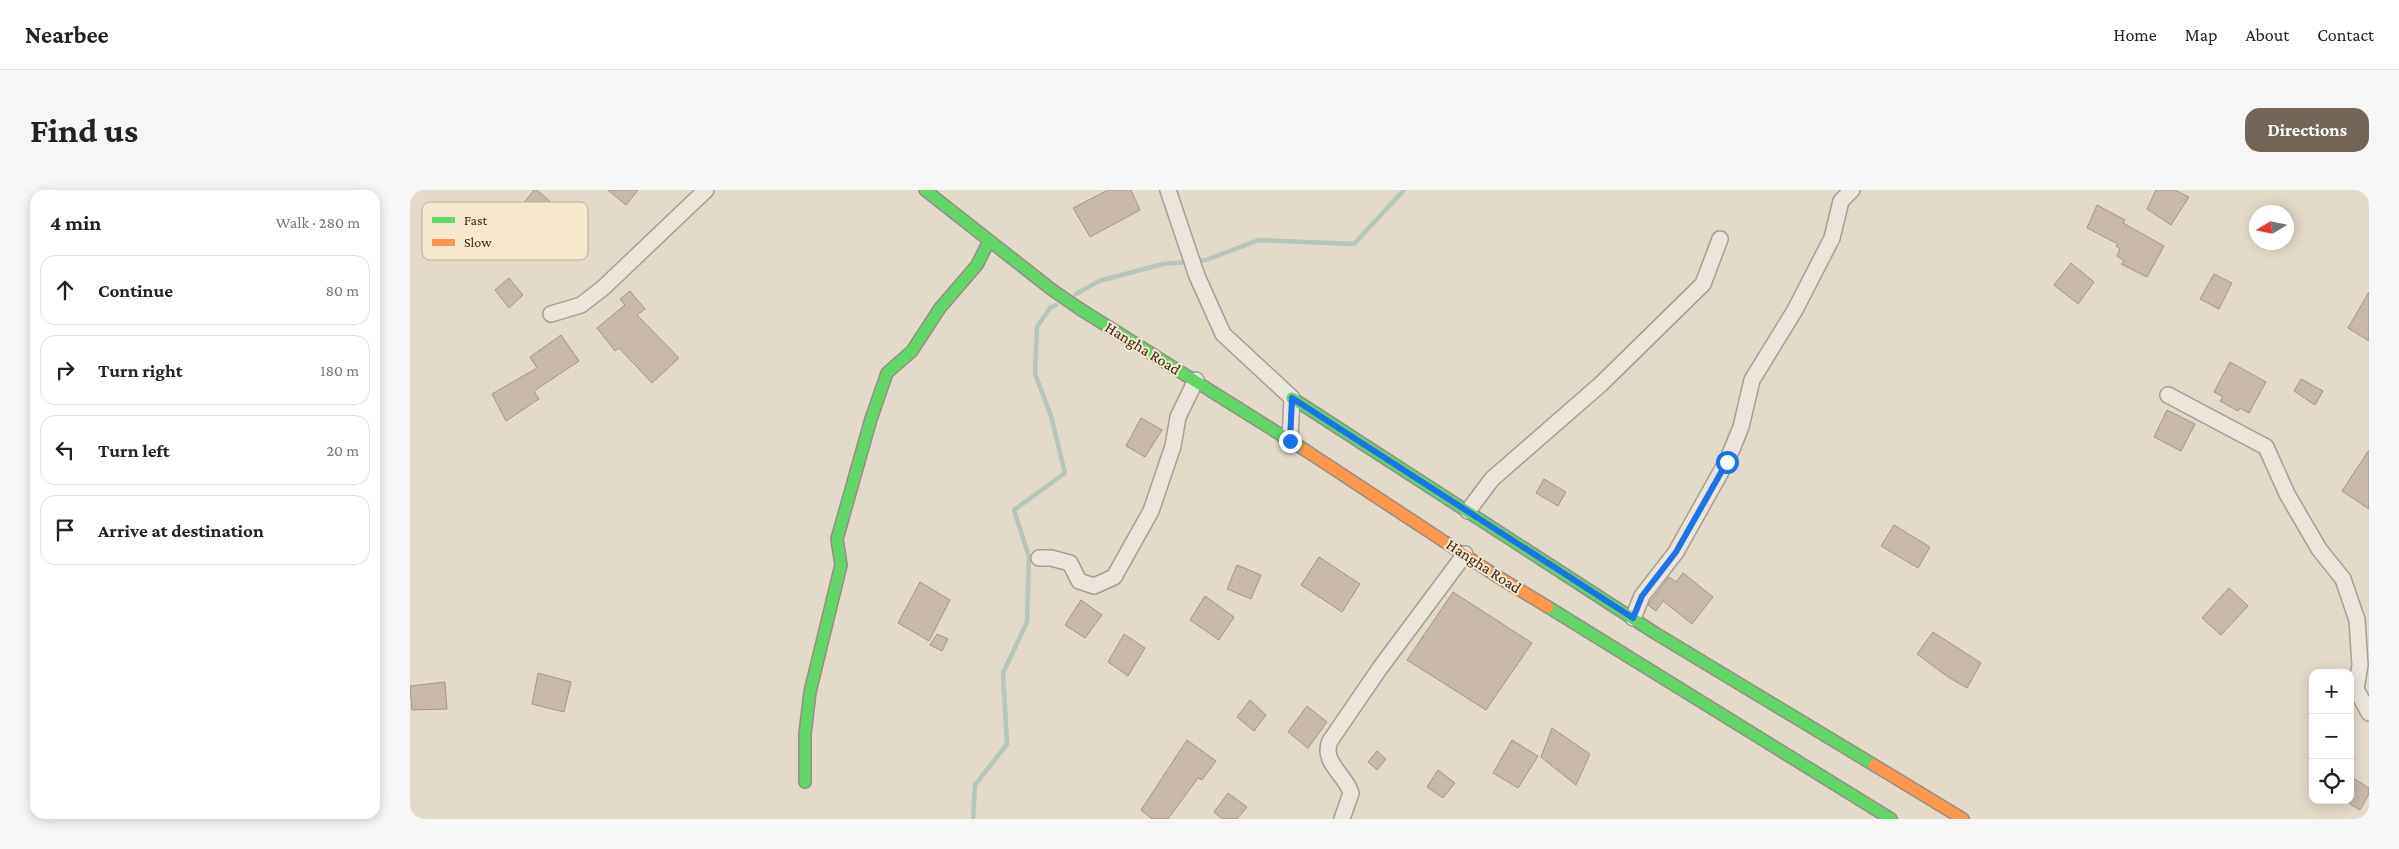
<!DOCTYPE html>
<meta charset="utf-8">
<style>
body{margin:0;font-family:"Crimson Pro",serif;background:#f6f6f6;color:#222}
.controls{position:absolute;right:15px;bottom:15px;display:grid;overflow:hidden;border-radius:10px;box-shadow:0 2px 12px #0003}
.controls button{width:45px;height:45px;display:grid;place-items:center;padding:0;border:0;border-bottom:1px solid #e0e0e0;background:#fff;color:#222;font:25px sans-serif}
.compass{position:absolute;left:1839px;top:15px;width:45px;height:45px;border-radius:50%;background:#fff;box-shadow:0 2px 12px #0003;rotate:260deg}
.stop{position:absolute;width:15px;height:15px;margin:-11px;border:4px solid #1a73e8;border-radius:50%;background:#fff}
.stop.end{background:#1a73e8;border-color:#fff;box-shadow:0 1px 5px #0008}
.list{margin:0;padding:0;list-style:none}
h2{display:flex;justify-content:space-between;align-items:center;height:65px;margin:0;padding:0 20px;font-size:21px}
h2 small{font-size:16px;font-weight:400;color:#767676}
.list li{display:grid;grid-template-columns:32px 1fr auto;gap:15px;align-items:center;box-sizing:border-box;height:70px;margin:0 10px 10px;padding:0 10px;border:1px solid #e0e0e0;border-radius:15px}
.list b{display:block;font-size:19px;white-space:nowrap}
.list em{font-size:16px;font-style:normal;color:#767676}
.icon{flex:none;width:28px;height:28px;fill:none;stroke:currentColor;stroke-width:2;stroke-linecap:round;stroke-linejoin:round}
.map{position:relative;flex:none;width:1959px;height:629px;overflow:hidden;border-radius:15px}
header{display:flex;align-items:center;gap:30px;box-sizing:border-box;height:70px;padding:0 25px;background:#fff;border-bottom:1px solid #e0e0e0}
header strong{font-size:24px}
nav{display:flex;gap:28px;margin-inline-start:auto;font-size:18px}
.intro{display:flex;align-items:center;justify-content:space-between;box-sizing:border-box;height:120px;padding:0 30px}
h1{margin:0;font-size:35px}
.button{padding:12px 22px;border-radius:15px;background:#736659;color:#fff;font-size:18px;font-weight:700}
main{display:flex;gap:30px;padding:0 30px}
aside{flex:1;background:#fff;border-radius:15px;box-shadow:0 2px 12px #0003}
.map>svg:first-child{display:block}
.lines{fill:none;stroke-linecap:round;stroke-linejoin:round}
.stream{stroke:#b6c8bb;stroke-width:4.5}
.building{fill:#c7b8aa;stroke:#a39589}
.street-casing{stroke:#a89f93;stroke-width:18}
.fast-casing{stroke:#978e83;stroke-width:14}
.slow-casing{stroke:#978e83;stroke-width:14}
.street{stroke:#ebe5db;stroke-width:15}
.fast{stroke:#63d668;stroke-width:11}
.slow{stroke:#ff974d;stroke-width:11}
.route{stroke:#1a73e8;stroke-width:6}
.labels{text-anchor:middle;dominant-baseline:central;stroke-width:4;stroke-linejoin:round;paint-order:stroke}
.street-label{font-size:16px;fill:#36271c;stroke:#f5e8ce}
.key{fill:#f5e8ce;stroke:#bcae99;stroke-width:1}
.key-label{font-size:14px;fill:#36271c}
</style>
<header>
<strong>Nearbee</strong>
<nav><a>Home</a><a>Map</a><a>About</a><a>Contact</a></nav>
</header>
<div class="intro"><h1>Find us</h1><a class="button">Directions</a></div>
<main>
<aside>
<h2>4 min<small>Walk · 280 m</small></h2>
<ul class="list">
<li><svg class="icon" aria-label="ahead" viewBox="0 0 24 24"><path d="M12 20V5M6 11l6-6 6 6"/></svg><div><b>Continue</b></div><em>80 m</em></li>
<li><svg class="icon" aria-label="right" viewBox="0 0 24 24"><path d="M7 20v-9h11M14 6l5 5-5 5"/></svg><div><b>Turn right</b></div><em>180 m</em></li>
<li><svg class="icon" aria-label="left" viewBox="0 0 24 24"><path d="M17 20v-9H6M10 6l-5 5 5 5"/></svg><div><b>Turn left</b></div><em>20 m</em></li>
<li><svg class="icon" aria-label="arrive" viewBox="0 0 24 24"><path d="M6 21V4h12l-3 4 3 4H6"/></svg><div><b>Arrive at destination</b></div></li>
</ul>
</aside>
<div class="map">
<svg width="1959" height="629" viewBox="0 0 1959 629">
<rect width="100%" height="100%" fill="#e3dac9"/>
<g class="lines">
<path class="stream" d="M666,104l23,-13 64,-17 43,-4 53,-20 95,4 50,-54
M563,629l2,-34 32,-41 -4,-71 24,-51 2,-65 -15,-47 51,-37 -14,-57 -16,-42 2,-47 13,-19 6,-3"/>
</g>
<path class="building" d="M124,0h3l18,16 -13,16 -19,-18z
M198,0h30l-12,15z
M698,0h23l9,20 -50,27 -17,-29z
M1746,0h19l14,7 -18,28 -24,-16z
M1687,15l28,15 -2,3 41,23 -17,31 -26,-13 3,-3 -7,-5 3,-7 -4,-3 2,-2 -31,-16z
M1661,73l23,19 -16,22 -24,-19z
M1804,84l18,9 -13,26 -19,-10z
M99,88l14,17 -14,13 -14,-18z
M220,101l15,18 -8,6 42,43 -27,25 -33,-35 -4,3 -18,-23 28,-23 -5,-6z
M1959,102v49l-21,-13z
M151,145l18,26 -45,30 5,8 -33,22 -14,-27 45,-26 -7,-11z
M1820,172l36,20 -17,31 -9,-5 -2,3 -18,-10 3,-4 -9,-5z
M1891,189l22,12 -8,14 -21,-14z
M1757,220l28,14 -14,27 -27,-14z
M731,228l21,12 -17,27 -19,-11z
M1959,260v59l-27,-18z
M1134,289l22,13 -8,14 -22,-13z
M1484,335l36,22 -12,21 -37,-22z
M909,367l41,27 -18,28 -41,-27z
M827,375l24,10 -10,24 -24,-10z
M1273,383l30,24 -21,27 -29,-23 -7,10 -8,-6 21,-28 7,5z
M510,392l30,18 -21,41 -31,-18z
M1819,398l19,18 -27,29 -19,-17z
M1043,402l79,51 -46,67 -79,-50z
M795,406l29,21 -15,23 -29,-20z
M671,410l21,15 -17,23 -20,-13z
M1523,442l48,31 -14,25 -19,-11 -31,-23z
M527,444l11,5 -6,12 -12,-6z
M714,444l21,14 -17,28 -20,-14z
M128,483l33,9 -7,30 -32,-8z
M35,492l2,27 -35,1 -2,-24z
M840,510l16,15 -12,16 -17,-14z
M897,516l20,16 -19,26 -20,-16z
M1142,538l38,26 -14,31 -35,-28z
M777,550l29,21 -14,19 -4,-2 -30,41h-16l-11,-9z
M1102,550l26,16 -20,32 -25,-15z
M967,561l9,8 -9,11 -9,-8z
M1028,580l17,13 -12,15 -16,-11z
M1940,586l19,12v6l-9,16 -10,-6z
M818,603l19,14 -10,12h-15l-8,-7z"/>
<g class="lines">
<g class="street-casing">
<path id="street" d="M758,0l29,86 26,58 69,64 -2,43
M141,124l30,-9 22,-17 103,-98
M1758,205l98,52 21,47 32,55 24,30 14,41 3,45 -4,24 13,24
M1058,321l24,-32 109,-95 102,-100 17,-45
M629,368h12l19,5 9,18 15,5 20,-9 37,-66 22,-65 5,-29 18,-37
M1223,428l9,-22 34,-44 51,-91 14,-34 11,-47 43,-70 37,-72 9,-37 11,-11
M932,629l9,-26c-6,-19 -30,-31 -21,-52l50,-73 85,-114"/>
</g>
<g class="fast-casing">
<path id="fast" d="M515,0l126,99 29,20 225,141
M882,208l363,235 219,132
M1138,417l343,212
M395,592v-48l5,-42 31,-127 -4,-26 34,-120 16,-46 25,-22 28,-43 37,-43 12,-24"/>
</g>
<g class="slow-casing">
<path id="slow" d="M895,260l190,125 53,32
M1464,575l89,54"/>
</g>
<use href="#street" class="street"/>
<use href="#fast" class="fast"/>
<use href="#slow" class="slow"/>
</g>
<g class="lines">
<path class="route" d="M880,251l2,-43 341,220 9,-22 34,-44 51,-90"/>
</g>
<g class="labels">
<g class="street-label">
<text transform="translate(733 158) rotate(32)">Hangha Road</text>
<text transform="translate(1074 376) rotate(33)">Hangha Road</text>
</g>
</g>
<rect x="12" y="12" width="166" height="58" rx="8" class="key"/>
<rect x="22" y="27" width="23" height="6" fill="#63d668"/>
<rect x="22" y="49" width="23" height="7" fill="#ff974d"/>
<g class="key-label">
<text x="54" y="35">Fast</text>
<text x="54" y="57">Slow</text>
</g>
</svg>
<div class="controls">
<button>+</button>
<button>−</button>
<button><svg class="icon" aria-label="locate" viewBox="0 0 24 24"><circle cx="12" cy="12" r="6"/><path d="M12 2v4M12 18v4M2 12h4M18 12h4"/></svg></button>
</div>
<svg class="compass" viewBox="-18 -18 36 36"><path d="M0-13l5 13h-10z" fill="#e53935"/><path d="M0 13l5-13h-10z" fill="#767676"/></svg>
<div class="stop" style="left:1317px;top:272px"></div>
<div class="stop end" style="left:880px;top:251px"></div>
</div>
</main>
